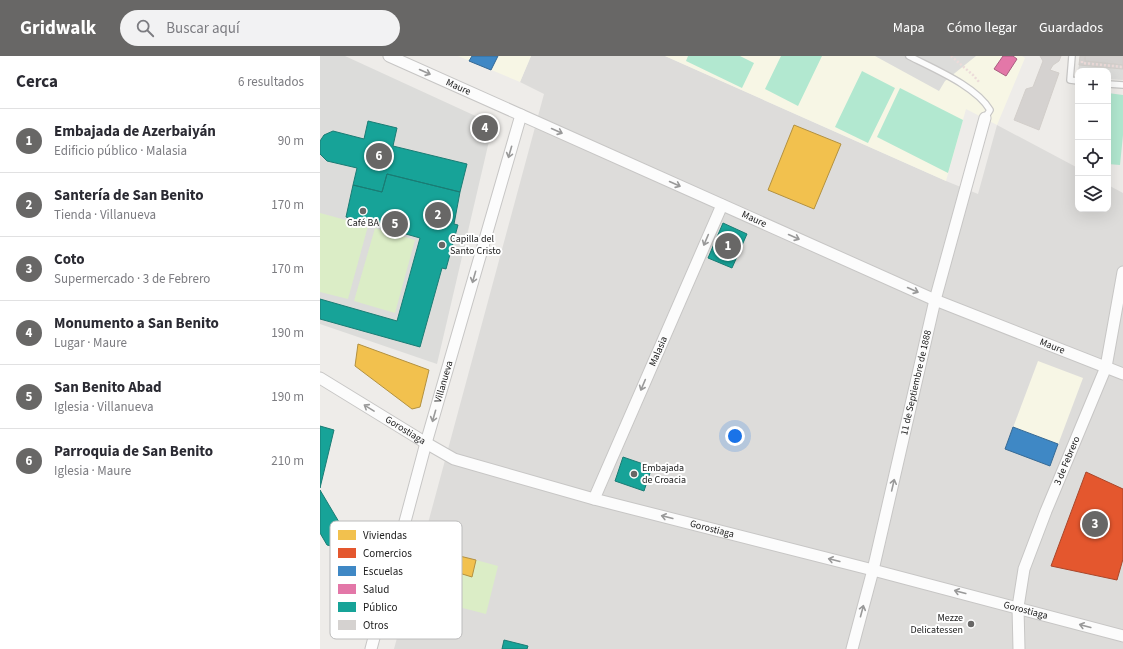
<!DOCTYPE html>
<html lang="es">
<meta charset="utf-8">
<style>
body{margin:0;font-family:"Source Sans 3",sans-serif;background:#f2f2f3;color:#2b2b33}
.controls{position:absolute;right:12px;top:12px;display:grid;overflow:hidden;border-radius:8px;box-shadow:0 4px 16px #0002}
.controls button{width:36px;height:36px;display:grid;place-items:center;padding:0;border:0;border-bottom:1px solid #e1e1e2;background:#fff;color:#2b2b33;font:20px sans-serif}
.you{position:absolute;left:415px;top:380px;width:14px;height:14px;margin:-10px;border:3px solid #fff;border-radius:50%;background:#1a73e8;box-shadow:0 0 0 6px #1a73e833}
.badge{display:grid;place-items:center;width:26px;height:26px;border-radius:50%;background:#686766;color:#fff;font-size:13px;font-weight:700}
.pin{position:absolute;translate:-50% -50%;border:2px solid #fff;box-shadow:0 1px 4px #0006}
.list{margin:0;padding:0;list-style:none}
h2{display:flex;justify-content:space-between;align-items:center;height:52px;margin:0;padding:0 16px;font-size:17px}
h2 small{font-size:13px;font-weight:400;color:#7c7c81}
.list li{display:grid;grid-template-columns:26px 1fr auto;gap:12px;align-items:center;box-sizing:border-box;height:64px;padding:0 16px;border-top:1px solid #e1e1e2}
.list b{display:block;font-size:15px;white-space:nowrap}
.list p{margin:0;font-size:13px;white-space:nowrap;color:#7c7c81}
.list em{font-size:13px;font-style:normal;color:#7c7c81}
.icon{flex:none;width:22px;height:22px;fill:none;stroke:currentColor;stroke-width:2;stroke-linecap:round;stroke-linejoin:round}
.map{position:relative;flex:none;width:803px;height:593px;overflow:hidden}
header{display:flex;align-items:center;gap:24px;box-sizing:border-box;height:56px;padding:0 20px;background:#686766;color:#fff}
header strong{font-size:19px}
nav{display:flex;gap:22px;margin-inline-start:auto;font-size:14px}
.search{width:280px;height:36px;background:#f2f2f3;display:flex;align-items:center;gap:10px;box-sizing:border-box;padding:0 14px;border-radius:22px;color:#7c7c81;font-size:15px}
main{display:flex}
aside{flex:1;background:#fff}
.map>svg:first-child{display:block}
.residential{fill:#dddcda}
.education{fill:#f7f6e5}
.religious{fill:#dcdcda}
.grass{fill:#dbedc6}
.pitch{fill:#b2e8d0}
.homes{fill:#f2c14e;stroke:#b39140}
.shops{fill:#e4572e;stroke:#a9462a}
.schools{fill:#3f88c5;stroke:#366994}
.health{fill:#e377a8;stroke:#a85d7f}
.public{fill:#17a398;stroke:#1a7c74}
.building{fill:#d5d2d0;stroke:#d2ceca}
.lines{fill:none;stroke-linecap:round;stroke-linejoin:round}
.service-casing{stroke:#c7c6c5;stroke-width:8}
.minor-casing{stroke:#c7c6c5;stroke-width:13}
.path{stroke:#ecdbd9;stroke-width:2.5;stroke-dasharray:2 2;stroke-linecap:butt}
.service{stroke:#fcfcfc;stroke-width:5.5}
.minor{stroke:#fcfcfc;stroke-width:11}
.oneway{stroke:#999}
.poi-dot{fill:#686766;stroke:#fff;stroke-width:1.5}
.labels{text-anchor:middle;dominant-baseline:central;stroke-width:4;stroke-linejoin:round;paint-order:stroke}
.street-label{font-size:10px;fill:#202020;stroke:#fff}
.poi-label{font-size:10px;fill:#202020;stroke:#fff;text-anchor:start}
.key{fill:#fff;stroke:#bcbcbc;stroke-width:1}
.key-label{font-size:11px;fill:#202020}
</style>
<header>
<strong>Gridwalk</strong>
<div class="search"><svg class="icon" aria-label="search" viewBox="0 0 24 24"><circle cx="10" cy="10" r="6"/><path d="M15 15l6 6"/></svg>Buscar aquí</div>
<nav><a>Mapa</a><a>Cómo llegar</a><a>Guardados</a></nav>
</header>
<main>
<aside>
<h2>Cerca<small>6 resultados</small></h2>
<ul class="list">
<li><span class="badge">1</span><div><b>Embajada de Azerbaiyán</b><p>Edificio público · Malasia</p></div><em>90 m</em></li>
<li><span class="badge">2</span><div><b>Santería de San Benito</b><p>Tienda · Villanueva</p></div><em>170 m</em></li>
<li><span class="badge">3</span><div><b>Coto</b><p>Supermercado · 3 de Febrero</p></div><em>170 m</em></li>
<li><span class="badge">4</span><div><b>Monumento a San Benito</b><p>Lugar · Maure</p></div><em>190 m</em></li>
<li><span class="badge">5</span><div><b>San Benito Abad</b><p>Iglesia · Villanueva</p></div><em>190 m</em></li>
<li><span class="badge">6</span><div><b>Parroquia de San Benito</b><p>Iglesia · Maure</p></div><em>210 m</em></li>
</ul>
</aside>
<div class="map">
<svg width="803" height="593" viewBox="0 0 803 593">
<rect width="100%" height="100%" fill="#eeece9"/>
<path class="residential" d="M211,0h134l281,125 32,13 19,-69 81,43v41h30v-24l15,8v456h-729l150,-555 -24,-12z"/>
<path class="education" d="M138,0h73l-11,26z
M345,0h357l3,2 -28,67 -31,-16 -20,72z
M718,305l45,17 -33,88 -45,-17z"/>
<path class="religious" d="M0,0h25l148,68 -56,240 -117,-40z
M555,0h101l-31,25 -6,10z
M759,9l44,4v11l-15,-1v-8h-30z"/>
<path class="grass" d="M0,157l48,13 -20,73 -28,-7z
M55,172l40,12 -20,73 -41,-12z
M156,504l22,6 -12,48 -35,-9 8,-32 13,4z"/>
<path class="pitch" d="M368,0h52l14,7 -12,25 -56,-27z
M461,0h41l-24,50 -33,-17z
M542,15l33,17 -27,55 -33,-16z
M580,32l63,32 -15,53 -71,-36z
M788,37l15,2v40l-3,30 -12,-1z"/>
<path class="homes" d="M474,69l47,19 -27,65 -46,-19z
M38,288l71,26 -9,37 -8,2 -57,-43z
M111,493l45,11 -4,17 -13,-4 -8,32 -32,-8 3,-14 7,2 4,-17 -6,-1z"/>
<path class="shops" d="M766,416l37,17v70l-6,21 -66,-14z"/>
<path class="schools" d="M152,0h26l-7,14 -22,-9z
M693,371l45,17 -8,22 -45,-17z"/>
<path class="health" d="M683,0h10l4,3 -11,17 -12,-7z"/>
<path class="public" d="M48,65l29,7 -4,18 74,18 -7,28 -73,-18 -5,18 -29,-7 4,-17 -30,-7 -7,-7v-13l4,-6 9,-4 31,8z
M67,118l73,18 -6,32 4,1 -12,44 -4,-1 -22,79 -100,-28v-20l77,22 23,-83 -74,-21 7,-32 29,7z
M403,167l24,11 -15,34 -24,-10z
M0,370l14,4 -14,58z
M303,401l29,10 -8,24 -29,-10z
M0,434l19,32 23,6 -6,24 -29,-7 -7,-12z
M184,584l24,6 -1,3h-25z"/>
<path class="building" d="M720,0h21l-2,5 -6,4 -3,5 9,3 -20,57 -25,-10 12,-31 7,-2 10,-26z
M760,0h5v5l38,4v4l-44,-4z
M765,0h38v9l-38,-4z"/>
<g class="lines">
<g class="service-casing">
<path id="service" d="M589,0c25,13 67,30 81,54l-5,8
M752,0l-2,24 8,1
M788,28l15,1"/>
</g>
<g class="minor-casing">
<g id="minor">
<path id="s1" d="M69,0l546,244 188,74"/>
<path id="s2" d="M0,322l106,65 28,16 140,40 279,71 250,66"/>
<path id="s3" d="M274,443l128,-294"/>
<path id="s4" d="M51,593l55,-206 95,-328"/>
<path id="s5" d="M532,593l21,-79 62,-270 50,-182"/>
<path id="s6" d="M699,593l-1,-42 6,-38 22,-58 60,-144 17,-95"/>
</g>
</g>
<path class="path" d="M631,0l22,19 7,8
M762,5v2l41,4"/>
<use href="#service" class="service"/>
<use href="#minor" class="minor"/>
</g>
<defs><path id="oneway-shaft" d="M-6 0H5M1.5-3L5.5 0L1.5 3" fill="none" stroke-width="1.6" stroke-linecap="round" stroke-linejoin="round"/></defs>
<g class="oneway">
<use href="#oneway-shaft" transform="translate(105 16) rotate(24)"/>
<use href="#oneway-shaft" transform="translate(237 75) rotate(24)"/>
<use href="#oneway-shaft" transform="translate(190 96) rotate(106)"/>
<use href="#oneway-shaft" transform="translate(355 128) rotate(24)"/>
<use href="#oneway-shaft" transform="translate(474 181) rotate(24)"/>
<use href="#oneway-shaft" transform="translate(386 184) rotate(113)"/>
<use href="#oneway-shaft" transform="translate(154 221) rotate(106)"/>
<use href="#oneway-shaft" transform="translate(593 234) rotate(24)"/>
<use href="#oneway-shaft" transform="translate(323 329) rotate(113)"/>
<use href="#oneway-shaft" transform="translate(49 352) rotate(-148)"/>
<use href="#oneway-shaft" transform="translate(114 360) rotate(106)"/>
<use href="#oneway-shaft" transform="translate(573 429) rotate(-77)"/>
<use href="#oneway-shaft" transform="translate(347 461) rotate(-166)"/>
<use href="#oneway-shaft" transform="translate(514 504) rotate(-166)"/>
<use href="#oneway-shaft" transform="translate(640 536) rotate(-165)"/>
<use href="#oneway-shaft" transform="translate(542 555) rotate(-75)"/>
<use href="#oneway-shaft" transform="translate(765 570) rotate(-165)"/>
</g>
<g class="poi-dot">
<circle cx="43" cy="155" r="4"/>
<circle cx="122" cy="189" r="4"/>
<circle cx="314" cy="418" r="4"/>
<circle cx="651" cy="568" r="4"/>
</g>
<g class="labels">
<g class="street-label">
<text stroke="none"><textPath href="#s1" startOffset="76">Maure</textPath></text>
<text stroke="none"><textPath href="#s1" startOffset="400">Maure</textPath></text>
<text stroke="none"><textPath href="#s1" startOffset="724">Maure</textPath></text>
<text stroke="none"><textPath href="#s3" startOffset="161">Malasia</textPath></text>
<text stroke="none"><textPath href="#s4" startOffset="277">Villanueva</textPath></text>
<text stroke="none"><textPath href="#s5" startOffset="274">11 de Septiembre de 1888</textPath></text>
<text stroke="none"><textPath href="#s2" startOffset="100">Gorostiaga</textPath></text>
<text stroke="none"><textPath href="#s6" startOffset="197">3 de Febrero</textPath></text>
<text stroke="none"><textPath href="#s2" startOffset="424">Gorostiaga</textPath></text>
<text stroke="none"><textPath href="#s2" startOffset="748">Gorostiaga</textPath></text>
</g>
<g class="poi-label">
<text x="43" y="167" text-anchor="middle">Café BA</text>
<text x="130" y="183">Capilla del<tspan x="130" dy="12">Santo Cristo</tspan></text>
<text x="322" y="412">Embajada<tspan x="322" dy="12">de Croacia</tspan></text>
<text x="643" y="562" text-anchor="end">Mezze<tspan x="643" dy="12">Delicatessen</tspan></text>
</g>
</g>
<rect x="10" y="465" width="132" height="118" rx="6" class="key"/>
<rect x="18" y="474" width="18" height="10" fill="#f2c14e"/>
<rect x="18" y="492" width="18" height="10" fill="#e4572e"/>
<rect x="18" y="510" width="18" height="10" fill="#3f88c5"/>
<rect x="18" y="528" width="18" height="10" fill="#e377a8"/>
<rect x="18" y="546" width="18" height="10" fill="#17a398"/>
<rect x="18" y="564" width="18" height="10" fill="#d5d2d0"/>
<g class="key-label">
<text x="43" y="483">Viviendas</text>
<text x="43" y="501">Comercios</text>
<text x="43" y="519">Escuelas</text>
<text x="43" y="537">Salud</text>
<text x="43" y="555">Público</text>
<text x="43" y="573">Otros</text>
</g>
</svg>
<div class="controls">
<button>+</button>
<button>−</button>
<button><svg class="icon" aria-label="locate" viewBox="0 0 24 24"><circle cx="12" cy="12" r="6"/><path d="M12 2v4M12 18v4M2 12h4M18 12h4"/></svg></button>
<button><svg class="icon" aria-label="layers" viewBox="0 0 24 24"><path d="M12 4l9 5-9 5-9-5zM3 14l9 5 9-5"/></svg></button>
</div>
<div class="you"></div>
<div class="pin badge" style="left:408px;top:190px">1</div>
<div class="pin badge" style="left:118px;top:159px">2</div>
<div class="pin badge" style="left:775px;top:468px">3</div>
<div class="pin badge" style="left:165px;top:72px">4</div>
<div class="pin badge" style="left:75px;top:168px">5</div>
<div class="pin badge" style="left:59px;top:100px">6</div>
</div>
</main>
